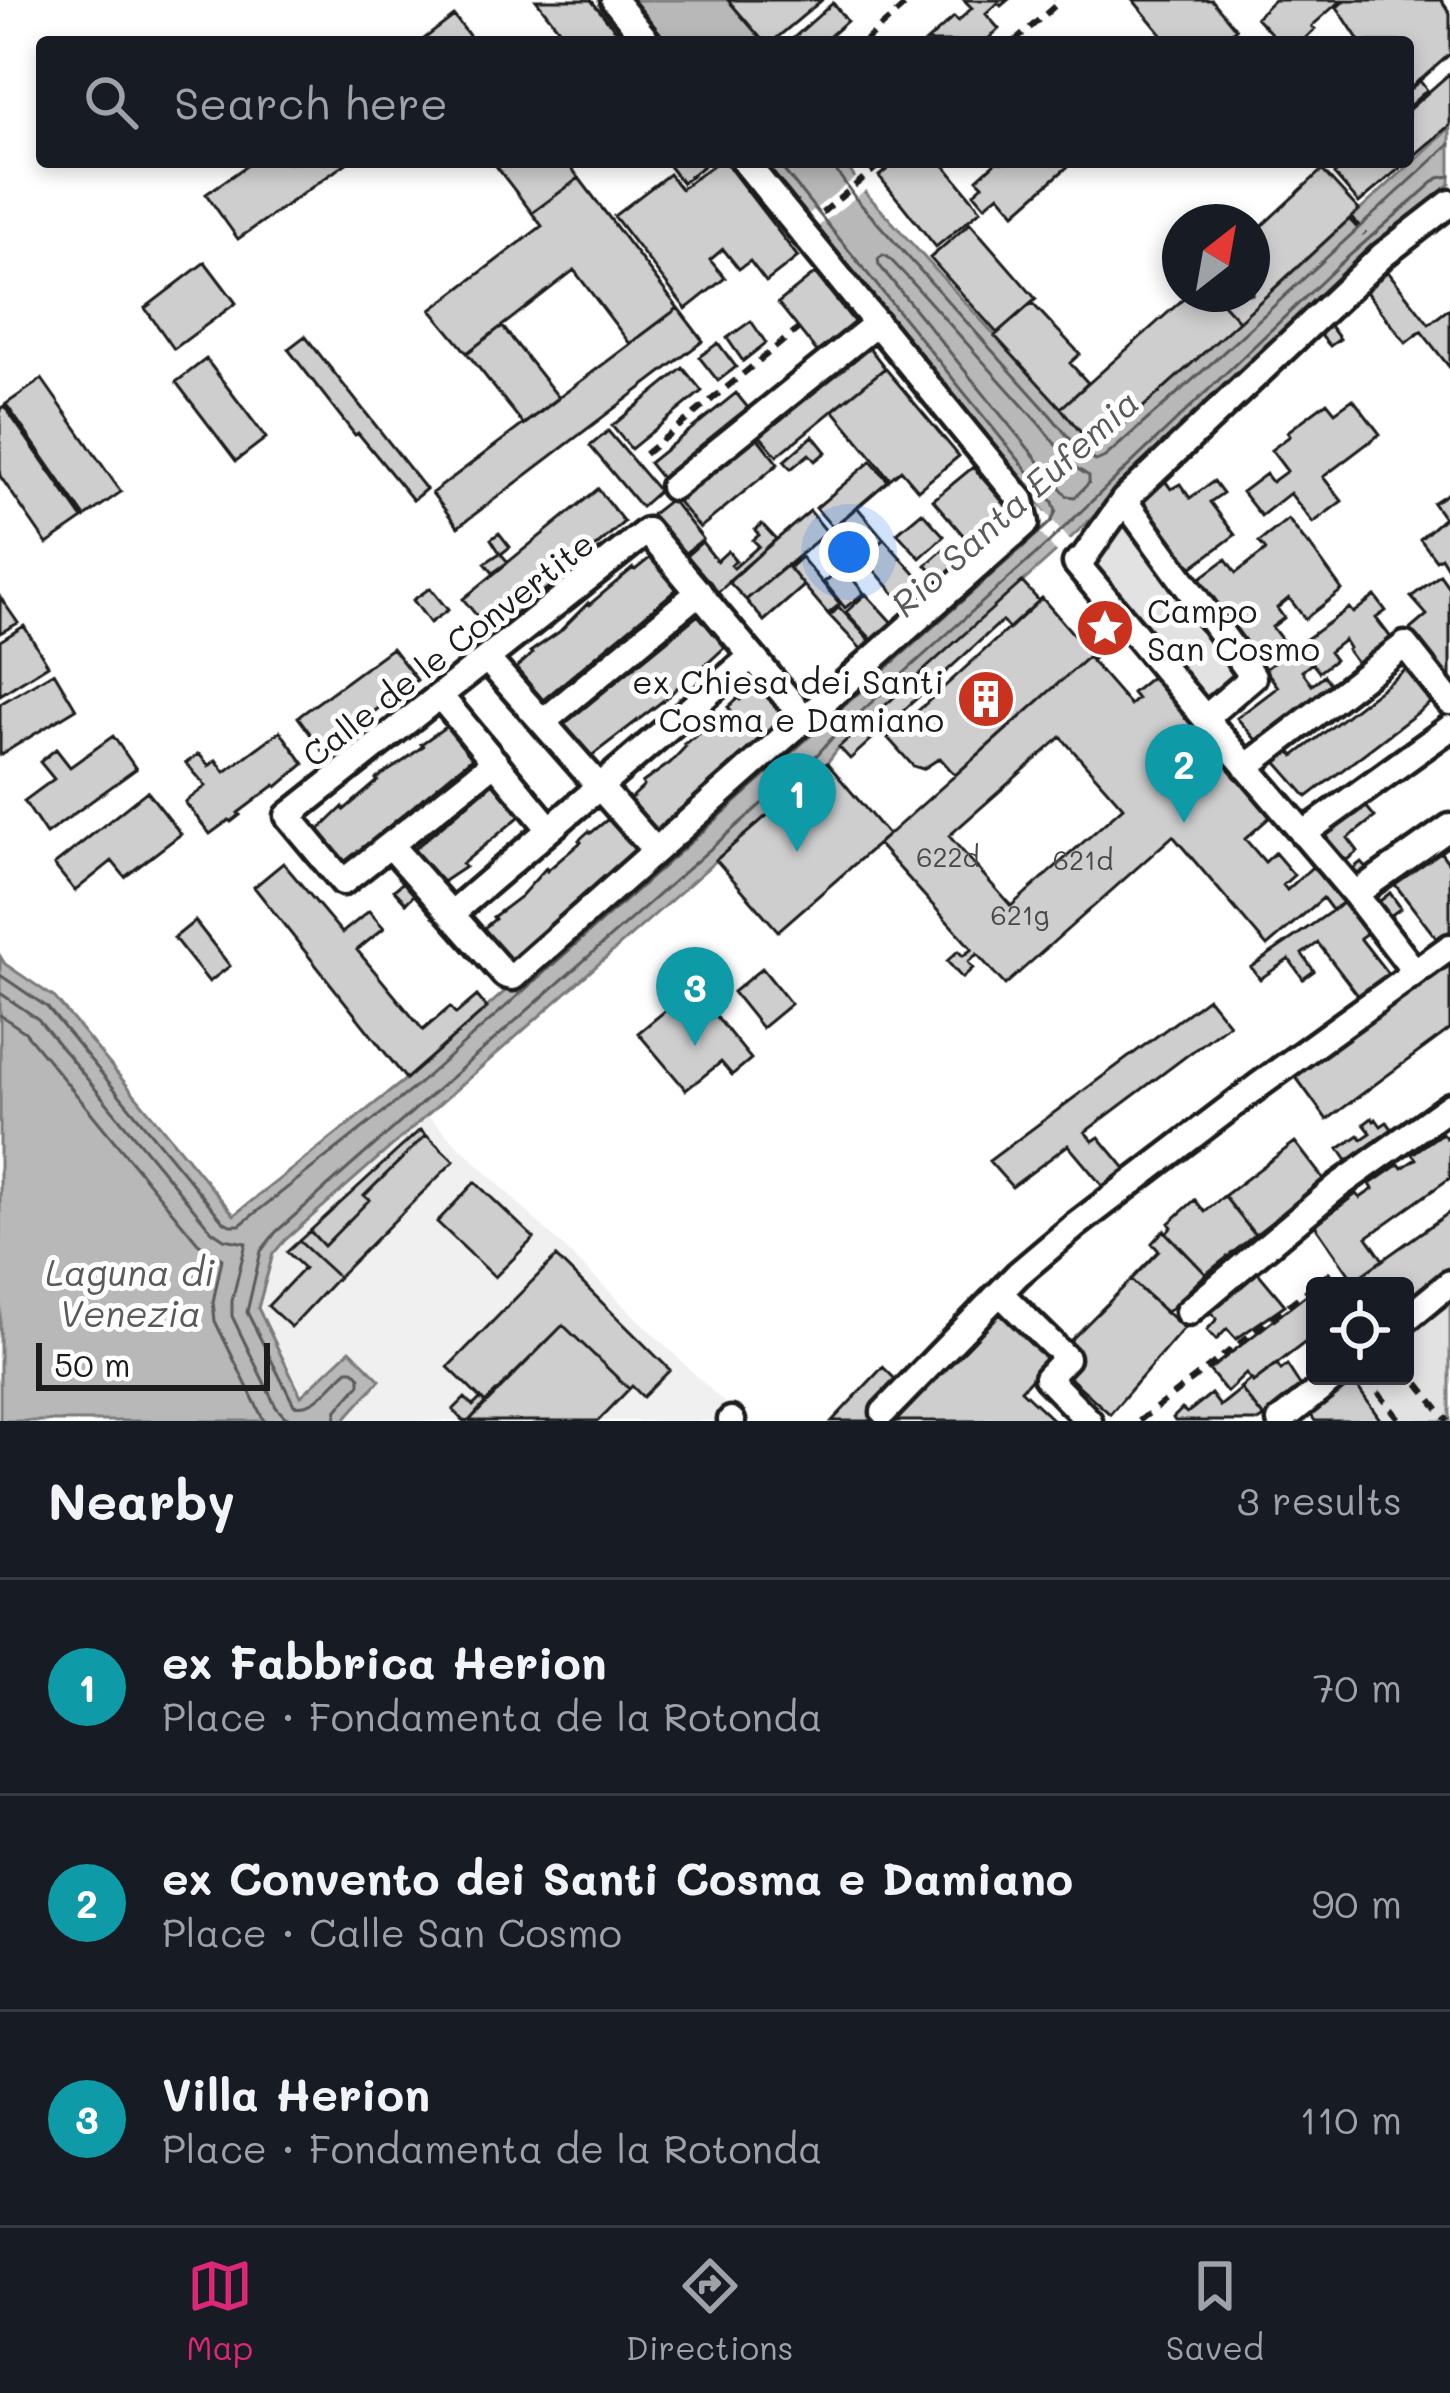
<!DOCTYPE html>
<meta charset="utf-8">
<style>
body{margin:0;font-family:Mali,sans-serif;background:#242831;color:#f1f3f6}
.controls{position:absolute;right:36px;bottom:36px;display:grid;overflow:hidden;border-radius:12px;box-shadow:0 6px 18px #0003}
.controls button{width:108px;height:108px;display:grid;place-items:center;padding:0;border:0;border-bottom:3px solid #363941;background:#171b24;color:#f1f3f6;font:60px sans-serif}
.compass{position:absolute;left:1162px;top:204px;width:108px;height:108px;border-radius:50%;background:#171b24;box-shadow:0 6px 18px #0003;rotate:31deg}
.scale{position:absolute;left:36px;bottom:30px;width:234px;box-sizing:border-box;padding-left:12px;border:6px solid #1c1c1c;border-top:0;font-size:33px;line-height:42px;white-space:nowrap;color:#1c1c1c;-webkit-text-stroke:9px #fff;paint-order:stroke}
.you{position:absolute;left:849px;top:552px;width:42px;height:42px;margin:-30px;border:9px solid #fff;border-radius:50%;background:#1a73e8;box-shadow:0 0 0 18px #1a73e833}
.badge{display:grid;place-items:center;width:78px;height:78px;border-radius:50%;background:#db2777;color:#fff;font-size:39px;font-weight:700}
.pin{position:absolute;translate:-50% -99px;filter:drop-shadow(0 3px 6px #0008)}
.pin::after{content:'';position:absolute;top:63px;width:42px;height:36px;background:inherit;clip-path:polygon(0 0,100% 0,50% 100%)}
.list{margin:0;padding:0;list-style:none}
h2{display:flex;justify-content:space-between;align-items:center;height:156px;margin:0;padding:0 48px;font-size:51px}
h2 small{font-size:39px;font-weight:400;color:#9ea1a6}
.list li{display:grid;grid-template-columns:78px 1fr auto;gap:36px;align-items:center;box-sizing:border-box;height:216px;padding:0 48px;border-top:3px solid #363941}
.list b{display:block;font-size:45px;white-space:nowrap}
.list p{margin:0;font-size:39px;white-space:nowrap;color:#9ea1a6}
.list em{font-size:39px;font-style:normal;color:#9ea1a6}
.icon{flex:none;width:66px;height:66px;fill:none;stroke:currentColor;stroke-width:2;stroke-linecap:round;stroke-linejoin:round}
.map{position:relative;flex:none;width:1450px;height:1421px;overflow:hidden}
.search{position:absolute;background:#171b24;box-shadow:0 6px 18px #0003;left:36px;right:36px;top:36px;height:132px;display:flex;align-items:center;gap:30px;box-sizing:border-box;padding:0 42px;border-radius:12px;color:#9ea1a6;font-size:45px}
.sheet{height:804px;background:#171b24}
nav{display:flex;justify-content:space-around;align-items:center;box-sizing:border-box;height:168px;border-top:3px solid #363941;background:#171b24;font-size:33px;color:#9ea1a6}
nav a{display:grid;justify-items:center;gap:6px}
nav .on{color:#db2777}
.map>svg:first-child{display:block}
.built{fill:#f0f0f0}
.green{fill:#e2e2e2;stroke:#7f7f7f;stroke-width:3}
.water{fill:#b8b8b8;stroke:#7a7a7a;stroke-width:3}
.pier{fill:#fff}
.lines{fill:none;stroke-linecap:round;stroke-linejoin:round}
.shore{stroke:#5a5a5a;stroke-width:3}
.building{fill:#cecece;stroke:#1c1c1c;stroke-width:3;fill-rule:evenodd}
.street-casing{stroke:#1c1c1c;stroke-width:33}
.path{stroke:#1c1c1c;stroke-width:6;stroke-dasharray:12 9;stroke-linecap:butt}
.street{stroke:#fff;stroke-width:24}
.labels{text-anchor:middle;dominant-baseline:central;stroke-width:10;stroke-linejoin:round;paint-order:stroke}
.number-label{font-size:27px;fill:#484848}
.poi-label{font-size:33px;fill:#1c1c1c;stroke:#fff;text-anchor:start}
.street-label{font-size:33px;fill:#1c1c1c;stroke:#fff}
.water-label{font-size:36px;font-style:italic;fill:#5a5a5a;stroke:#fff}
</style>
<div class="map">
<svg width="1450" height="1421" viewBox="0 0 1450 1421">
<rect width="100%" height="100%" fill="#fff"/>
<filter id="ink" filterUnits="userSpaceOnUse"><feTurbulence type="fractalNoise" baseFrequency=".00833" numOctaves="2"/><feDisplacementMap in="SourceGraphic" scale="24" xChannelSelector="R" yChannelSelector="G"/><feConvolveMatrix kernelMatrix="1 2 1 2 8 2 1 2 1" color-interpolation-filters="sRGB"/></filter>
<g filter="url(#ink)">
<path class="built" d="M427,1115l309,299 -6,7h-387l37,-40 -78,16 -44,-89 15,-54 12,-14z"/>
<path class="green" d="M1126,514l121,162 -38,31 -118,-144z
M1450,1303v118h-69l-29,-42 4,-3h49v-38z"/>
<path class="water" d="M630,0h98l36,42h-100z
M1450,128v56l-102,89 -292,279 -217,195 -12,16 -542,477 -12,14 -15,54 43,88 49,-46 30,30 -37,41h-343v-465l5,8 50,34 179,217 172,-136 639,-567 -284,-350h83l20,29 197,217 34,42 110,-98z"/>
<path class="pier" d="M859,175l10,12 -58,45 -10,-12z
M1029,493l44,51 -13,12 -32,-37 9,-8 -12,-14z"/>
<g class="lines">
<path class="shore" d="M835,162l2,10 19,27 195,217 33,40 12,5 9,-4 109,-96 236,-217
M883,255l5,2 22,23 130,145 33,41 16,10v7l-14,14 -8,-1 -188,-231 -1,-6z
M0,975l47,32 176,214 7,4h10l174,-137 637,-566 5,-11 -3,-9 -276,-340
M0,993l38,26 174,212 12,8 22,4 -14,58v15l44,91 8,9 10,5
M0,1015l25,17 173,211 24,16 -9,43 2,19 49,100
M335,1421l2,-11 23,-26v-7l-7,-7h-5c-16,13 -32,40 -54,35l-47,-93 14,-61 15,-19 541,-477 15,-17 216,-195 292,-279 98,-86 12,-2"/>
</g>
<path class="building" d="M536,0h55l34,42h-56z
M728,0h94l-50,42h-8z
M964,0h44l-7,6 -3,-3 -12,11 13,15 -11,10 2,3h-64l28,-25 4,4 14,-13z
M1133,0h79l24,29 -15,13h-53z
M1274,0h67l-29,26 3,3 -14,13h-22l-23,-25z
M1345,0h96l9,13v41l-42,37v-49h-48l-23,-35z
M833,3l14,18 -24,21h-34z
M454,16l20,26h-54z
M1450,73v52l-42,36v-51z
M1419,80l8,10 -19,17v-16z
M252,162h96l-110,77 -32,-45z
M493,162h74l12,16 -47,35z
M666,162h42l-26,21z
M717,162h8l73,95 -32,25 -16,-21 -11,8 -16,-20 -13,11 15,18 -39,31 -72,-93 55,-42 12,15z
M896,162h46l39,48 -45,37 -57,-71z
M996,162h77l-58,51 -16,-19 -14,12 -11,-13 9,-8 -6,-6z
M1347,162h60l-48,41 -25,-29z
M1322,170l37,40 -120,111 -25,-27h38v-59z
M579,178l99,130 -48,36 -56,-74 -107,83 -36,-43 111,-84 -10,-13z
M970,223l66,76 -39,34 -67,-75z
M205,262l31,41 -62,46 -29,-41z
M1385,268l44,56 21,-16v60l-29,-37 -15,12 -43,-55z
M815,273l44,55 -37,30 -44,-55z
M1189,294h25l25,27 -144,129 -34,-42z
M1032,303l48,51 -10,9 18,20 -27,25 -66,-72z
M678,308l25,33 -245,186 -26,-34z
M751,321l15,22 -23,18 -16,-23z
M1327,322l13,17 -10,7 -13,-15z
M502,326l57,72 -35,27 -57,-72z
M305,336l121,153 -13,11 -55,-67 -3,2 -67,-86z
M864,341l21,27 -108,88 -22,-26z
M718,343l18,24 -18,14 -19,-24z
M206,359l60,79 -30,23 -60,-79z
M683,368l19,23 -71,58 -19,-23z
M885,368l74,88 -41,34 -17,-20 -11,9 -57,-69z
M42,379l79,113 -36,25 -79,-113z
M736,393l17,21 -87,70 -17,-21z
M1353,399l27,35 -57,43 19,24 -29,22 -23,-30 -29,23 -19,-24 24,-18 6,8 15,-11 -16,-21 19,-14 -3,-4 40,-30 8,10z
M4,406l79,113 -36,25 -47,-68v-67z
M608,431l51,60 -18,16 -51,-61z
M753,432l25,32 -78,64 -26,-31z
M813,436l13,16 -11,9 -6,-7 -18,15 -7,-8z
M871,461l17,20 -55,47 -17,-20z
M973,467l41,48 -39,34 -42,-49z
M1160,474l11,15 9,-5 10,14 24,-17 9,12 -13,9 25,33 -44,33 -57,-70z
M598,489l26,33 -71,62 -63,48 -27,-33z
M1450,492v80l-9,-15 -5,3 -16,-21 24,-21 -11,-15z
M671,499l32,40 -19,15 -32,-40z
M857,507l27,32 -25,22 -28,-33z
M810,511l17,21 -81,68 -18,-19z
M922,512l22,24 -24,22 -23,-25z
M1288,519l20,26 1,-1 33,46 -37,29 -16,-21 -12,10 7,10 -12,9 10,13 -27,21 -56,-82 27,-20 10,14 30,-23 -7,-8z
M762,524l14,15 -61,56 -31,-37 18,-16 15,19 11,-10 8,10 -5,4 3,3 25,-22 -6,-6 6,-5 -4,-5z
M499,533l11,14 -9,7 7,8 -15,11 -8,-10 15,-10 -9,-14z
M884,539l48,54 -22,19 -47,-55z
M945,548l15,16 -19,17 -15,-16z
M651,557l26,32 -134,111 -27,-32 16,-14 -2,-2 29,-20 29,-29 1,2 44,-37 2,2z
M801,557l39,47 -12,10 -39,-46z
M787,565l17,21 -40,35 -18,-21z
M843,567l21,26 -19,15 -21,-26z
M1440,575l10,14v97l-43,-54 20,-17 -16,-18z
M1022,582l17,19 -30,28 -7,-8 -152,138 -11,-12z
M430,588l18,22 -18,13 -17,-23z
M866,594l29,32 -19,18 -30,-32z
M1375,596l11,15 -10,7 19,25 -34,26 -14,-19 2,-2 -5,-8 -15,12 6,8 -16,12 -7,-9 -10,8 10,14 12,-10 10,14 -73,57 -24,-28 41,-31 -13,-18 84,-61 4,5z
M0,597l18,26 -18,10z
M1042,598l52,60 -3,2 -3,-3 -133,118 -15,-17 -17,11 -10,-3 -25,-28z
M839,607l35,38 -9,8 -35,-37z
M698,615l27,32 -27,25 -2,-2 -32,30 -74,57 -27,-32z
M24,626l24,39 -48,30v-54z
M392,648l25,32 -19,14 2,3 -10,7 -2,-3 -38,29 2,2 -11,8 -1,-3 -18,13 -24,-33z
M1088,657l42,48 7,-6 -5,-6 22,-18 123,136 -32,28 20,23 10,-9 19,22 -11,10 4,5 33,-30 32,37 -20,13 -9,-12 -56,48 -94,-110 -168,149 -28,-31 -9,8 5,6 -11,10 -15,-17 11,-10 5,5 9,-7 -94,-105zM1061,737l62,70 -112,99 -62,-70z
M1412,665l25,33 -130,99 -36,-41 14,-11 9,11z
M54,672l22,37 -76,46v-51z
M758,684l28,31 -131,117 -27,-31 16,-15 -2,-3 28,-20 16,-17 -2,-2 32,-22 14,-13 -2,-2 10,-9 2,2z
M451,723l26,31 -135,111 -26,-32 27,-26 1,3 34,-29 -2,-2 29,-19 18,-14 -2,-2z
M280,731l24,33 -27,23 -2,-2 -37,28 2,2 -9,7 -2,-2 -19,14 -25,-32 21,-16 -20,-23 13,-9 10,12 7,-6 9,12z
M113,736l23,33 -90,65 -22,-33 30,-22 -14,-17 16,-13 14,18z
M827,763l61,72 -110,96 -62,-71z
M498,779l27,33 -63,52 3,3 -30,20 -27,-33z
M147,791l34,43 -56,43 -13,-16 -37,30 -21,-26z
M1359,798l16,19 -27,21 10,13 -20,16 -29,-34z
M608,819l28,30 -131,116 -28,-31 18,-15 -2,-2 28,-21 25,-28 1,3 34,-29 -2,-2 10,-9 2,2z
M1436,846l14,19v77l-7,5 -53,-69z
M1361,862l9,10 -13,10 -8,-10z
M283,863l59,70 27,-22 15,17 -27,22 66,80 27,-23 6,7 21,-18 10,12 -81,71 -152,-192z
M407,879l11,12 -12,12 -12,-13z
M1390,893l11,15 -19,14 -11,-14z
M1352,897l23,30 -15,11 36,46 -30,22 -48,-63 -16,11 12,17 -11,8 -14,-20 -29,20 -9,-12z
M195,921l35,45 -21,16 -35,-44z
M1450,951v78l-123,91 -37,-51z
M762,968l29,36 -29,24 -29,-36z
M693,988l58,71 -19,16 -11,-13 -35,28 -48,-57z
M1208,998l21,26 -144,108 8,9 6,-4 34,41 -23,17 -42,-50 -56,42 -23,-26z
M1372,1118l2,3 2,-2 5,7 6,-4 9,12 -46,31 -11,-16 20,-14 3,4 9,-6 -7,-9z
M420,1130l6,5 -62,61 5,4 -45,46 -14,-15z
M1442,1133l4,5 4,-3v43l-83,59 16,23 -29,21 -39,-56 41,-31 4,4 13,-9 -3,-5 29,-20 3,4 14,-9 -4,-5z
M426,1135l28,26 -116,116 -39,-36 11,-10 14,15 45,-46 -5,-4z
M1295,1142l30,39 -70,54 -31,-39z
M475,1182l59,56 -39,39 -58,-55z
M1224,1196l31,39 -49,39 -40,-41 6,-6 -3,-4 26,-23 10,12z
M1450,1212v56l-45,32v-14h-38l-7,-10z
M1164,1230l42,44 -40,39 -35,-33 28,-29 -7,-8z
M299,1241l39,36 -47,50 -23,-21 36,-38 -17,-16z
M556,1257l114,113 -27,27 -11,-11 -3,3 -66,-64 -78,78 -37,-36z
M1255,1269l30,36 -49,34 -9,-10 -11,11 -9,-10 10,-11 -7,-8z
M1131,1280l53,48 -74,86 -43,-39 11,-12 -15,-15z
M1315,1288v47l-62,47 -7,-8 -19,18 -18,-22z
M998,1299l57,54 -34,37 33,31h-160l-6,-5z
M563,1325l66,64 -31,32h-129z
M1277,1364l4,6 6,-5 17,26 -39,28 -25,-31 11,-9 2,3z
M883,1367l19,19 -33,35h-37z
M1352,1379l29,42h-66l-8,-12z
M1241,1389l23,29 -4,3h-85l-2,-3 9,-9 5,4 24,-19 9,12z
M465,1398l8,8 8,-8 4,5 -16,18h-6l-10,-11z"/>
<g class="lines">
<g class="street-casing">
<path id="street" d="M614,0l34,42
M673,487l204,-164
M1124,500l129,177 -48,41 -129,-155 8,-6z
M1124,500l259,-245 67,-52
M487,659l168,191
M440,696l110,133
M1205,718l150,176 60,78
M543,722l156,-130
M495,762l-152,120 -55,-66 359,-285 157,187
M1246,767l159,-122 45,57
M1303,834l147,-106
M391,846l114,129 8,2 513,-454 -5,-23 -276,-338
M1355,894l95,-67
M451,914l301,-258
M1000,1293l53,52
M1188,1312l150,-126 112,-80
M1405,1320l45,-37
M1060,1352l6,6 -19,20 42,43
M884,1412l134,-138 58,-49 182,-139 192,-139
M731,1420l1,1
M1280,1421l57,-45"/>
</g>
<path class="path" d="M864,42l47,-42
M1014,42l44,-39 -3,-3
M822,213l61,-51
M1350,218l15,16
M645,454l153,-125
M1405,1367l43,54
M1365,1376l36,45
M1139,1421l192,-149 10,14"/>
<use href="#street" class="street"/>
</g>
</g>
<defs>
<g id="sight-disc" transform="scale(3)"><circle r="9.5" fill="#c8321e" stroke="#fff"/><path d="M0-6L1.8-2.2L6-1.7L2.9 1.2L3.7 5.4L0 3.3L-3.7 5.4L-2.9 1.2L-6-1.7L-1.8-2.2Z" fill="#fff"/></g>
<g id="building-disc" transform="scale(3)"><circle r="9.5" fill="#c8321e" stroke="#fff"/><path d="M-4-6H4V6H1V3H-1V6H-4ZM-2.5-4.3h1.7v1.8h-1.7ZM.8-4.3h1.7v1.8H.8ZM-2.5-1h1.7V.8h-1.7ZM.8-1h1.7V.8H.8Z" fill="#fff"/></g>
</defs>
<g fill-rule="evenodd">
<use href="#sight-disc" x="1105" y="628"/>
<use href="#building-disc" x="986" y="699"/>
</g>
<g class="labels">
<g class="number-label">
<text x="948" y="856">622d</text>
<text x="1083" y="859">621d</text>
<text x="1020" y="914">621g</text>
</g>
<g class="poi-label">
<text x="1147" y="609">Campo<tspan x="1147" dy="38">San Cosmo</tspan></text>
<text x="944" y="680" text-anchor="end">ex Chiesa dei Santi<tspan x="944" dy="38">Cosma e Damiano</tspan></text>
</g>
<g class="street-label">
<text transform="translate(447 648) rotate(-38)">Calle de le Convertite</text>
</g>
<g class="water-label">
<text transform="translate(1014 502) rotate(-42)">Rio Santa Eufemia</text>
<text x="130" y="1271">Laguna di<tspan x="130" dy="41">Venezia</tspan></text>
</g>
</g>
</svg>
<div class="controls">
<button><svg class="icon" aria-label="locate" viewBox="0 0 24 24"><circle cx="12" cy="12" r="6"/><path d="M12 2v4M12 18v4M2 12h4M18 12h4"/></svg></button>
</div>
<svg class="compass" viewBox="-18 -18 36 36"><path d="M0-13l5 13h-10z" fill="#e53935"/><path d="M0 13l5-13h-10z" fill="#9ea1a6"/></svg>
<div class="scale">50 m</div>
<div class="you"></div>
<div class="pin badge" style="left:797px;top:852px;background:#0f9aa8">1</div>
<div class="pin badge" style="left:1184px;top:823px;background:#0f9aa8">2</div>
<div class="pin badge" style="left:695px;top:1046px;background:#0f9aa8">3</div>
<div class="search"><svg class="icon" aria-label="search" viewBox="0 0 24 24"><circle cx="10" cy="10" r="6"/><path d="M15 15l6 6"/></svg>Search here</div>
</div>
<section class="sheet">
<h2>Nearby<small>3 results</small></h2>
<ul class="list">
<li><span class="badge" style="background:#0f9aa8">1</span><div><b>ex Fabbrica Herion</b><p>Place · Fondamenta de la Rotonda</p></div><em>70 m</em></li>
<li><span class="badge" style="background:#0f9aa8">2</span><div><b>ex Convento dei Santi Cosma e Damiano</b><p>Place · Calle San Cosmo</p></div><em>90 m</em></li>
<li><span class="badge" style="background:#0f9aa8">3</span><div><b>Villa Herion</b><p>Place · Fondamenta de la Rotonda</p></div><em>110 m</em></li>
</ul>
</section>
<nav>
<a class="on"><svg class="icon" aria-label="map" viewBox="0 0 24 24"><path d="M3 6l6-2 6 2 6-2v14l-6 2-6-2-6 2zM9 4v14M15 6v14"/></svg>Map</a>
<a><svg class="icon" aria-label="directions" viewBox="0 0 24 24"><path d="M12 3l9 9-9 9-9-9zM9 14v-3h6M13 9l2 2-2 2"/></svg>Directions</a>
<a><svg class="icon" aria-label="saved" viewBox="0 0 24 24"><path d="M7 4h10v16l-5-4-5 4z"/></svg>Saved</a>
</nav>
